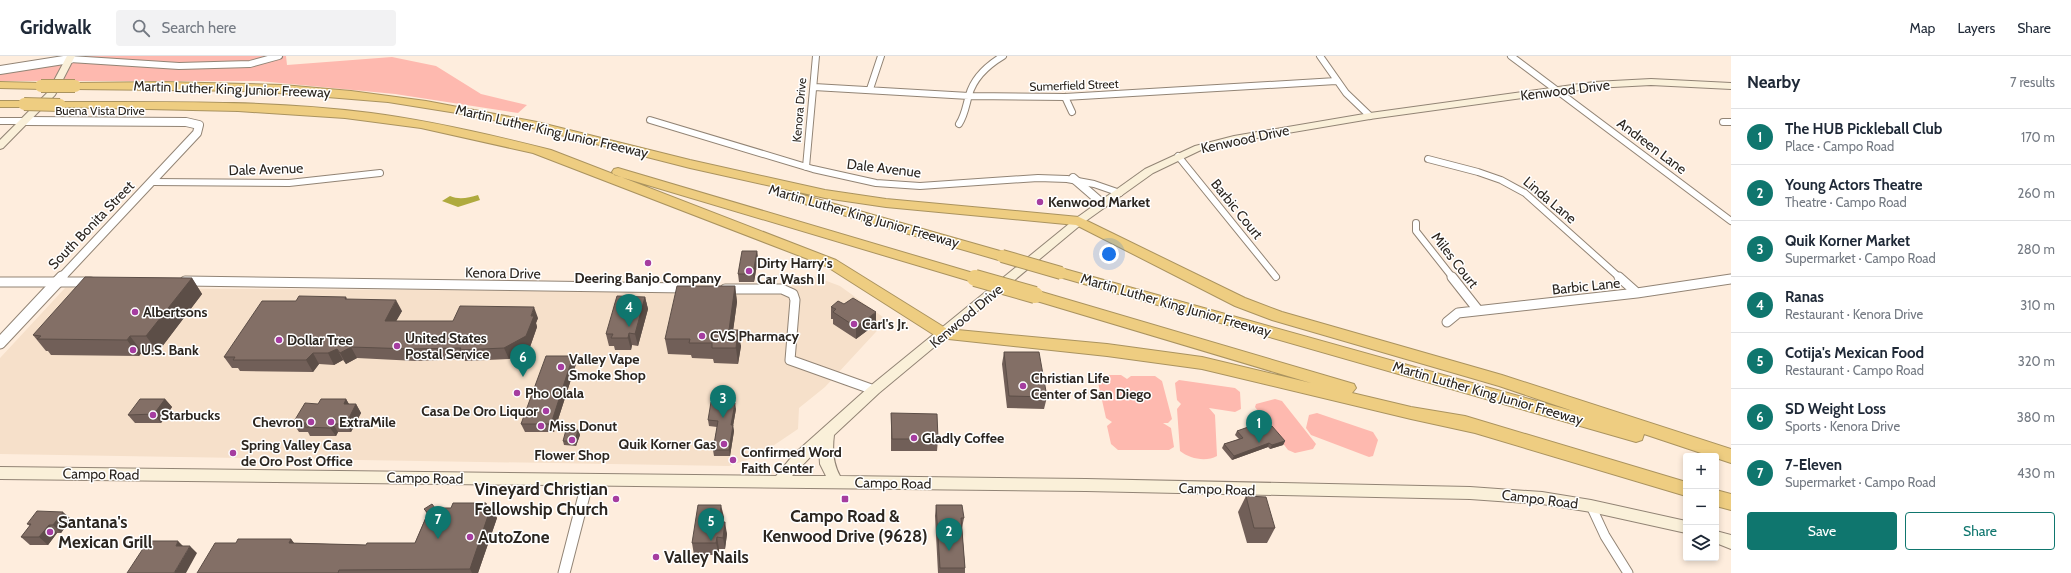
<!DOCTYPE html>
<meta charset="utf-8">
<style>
body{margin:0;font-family:Cabin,sans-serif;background:#f2f2f3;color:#1f2937}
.controls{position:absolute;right:12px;bottom:12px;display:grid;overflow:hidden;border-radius:4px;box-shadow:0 2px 6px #0003}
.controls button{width:36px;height:36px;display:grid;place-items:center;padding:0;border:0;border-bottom:1px solid #e0e1e3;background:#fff;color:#1f2937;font:20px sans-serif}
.you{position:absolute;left:1109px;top:198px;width:14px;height:14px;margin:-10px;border:3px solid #fff;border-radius:50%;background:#1a73e8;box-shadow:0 0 0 6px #1a73e833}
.badge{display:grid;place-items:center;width:26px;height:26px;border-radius:50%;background:#0f766e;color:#fff;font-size:13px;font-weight:700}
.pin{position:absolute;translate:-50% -33px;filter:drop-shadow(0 1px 2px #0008)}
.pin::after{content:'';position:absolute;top:21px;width:14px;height:12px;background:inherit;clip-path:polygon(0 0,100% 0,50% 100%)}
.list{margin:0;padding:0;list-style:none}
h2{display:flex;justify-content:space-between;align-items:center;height:52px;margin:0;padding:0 16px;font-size:17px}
h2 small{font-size:13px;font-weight:400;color:#747a83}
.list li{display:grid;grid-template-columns:26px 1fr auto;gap:12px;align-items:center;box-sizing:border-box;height:56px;padding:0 16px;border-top:1px solid #e0e1e3}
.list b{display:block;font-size:15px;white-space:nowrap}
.list p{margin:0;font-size:13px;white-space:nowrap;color:#747a83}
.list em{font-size:13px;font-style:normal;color:#747a83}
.actions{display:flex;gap:8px;padding:12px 16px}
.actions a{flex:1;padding:9px 0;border:1px solid #0f766e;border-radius:4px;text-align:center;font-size:14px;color:#0f766e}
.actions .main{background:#0f766e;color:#fff}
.icon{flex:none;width:22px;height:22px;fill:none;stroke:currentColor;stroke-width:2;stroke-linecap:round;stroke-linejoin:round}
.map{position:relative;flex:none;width:1731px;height:517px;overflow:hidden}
header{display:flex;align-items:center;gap:24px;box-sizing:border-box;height:56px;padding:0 20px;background:#fff;border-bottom:1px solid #e0e1e3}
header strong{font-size:19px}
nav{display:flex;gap:22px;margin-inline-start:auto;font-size:14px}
.search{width:280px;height:36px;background:#f2f2f3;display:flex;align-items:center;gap:10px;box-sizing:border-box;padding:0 14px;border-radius:4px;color:#747a83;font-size:15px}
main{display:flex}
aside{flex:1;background:#fff}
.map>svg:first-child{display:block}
.built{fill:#f6e0ca}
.green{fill:#feb9af}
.water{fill:#afaa3e}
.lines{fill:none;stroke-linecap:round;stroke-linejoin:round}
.minor-far1-casing{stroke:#928475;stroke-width:8}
.minor-casing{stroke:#928475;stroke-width:11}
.tertiary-far1-casing{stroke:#928475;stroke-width:10}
.tertiary-casing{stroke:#928475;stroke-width:13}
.secondary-casing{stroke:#928475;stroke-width:2}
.motorway-casing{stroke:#aa935f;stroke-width:2}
.minor-far1{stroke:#fff;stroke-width:6}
.minor{stroke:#fff;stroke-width:9}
.tertiary-far1{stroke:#fff;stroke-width:8}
.tertiary{stroke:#fff;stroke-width:11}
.secondary{fill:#faf0d9;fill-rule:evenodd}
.motorway{fill:#eecd81;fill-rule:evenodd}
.motorway-bridge-far1-casing{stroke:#aa935f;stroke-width:14;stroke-linecap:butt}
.motorway-bridge-casing{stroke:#aa935f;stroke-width:18;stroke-linecap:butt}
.motorway-bridge-far1{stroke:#eecd81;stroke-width:12}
.motorway-bridge{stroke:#eecd81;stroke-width:16}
.wall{fill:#715f58}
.shaded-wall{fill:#5c4e47}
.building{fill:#836f66;stroke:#5c4e47}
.poi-dot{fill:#a53da0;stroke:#fff;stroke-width:1.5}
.labels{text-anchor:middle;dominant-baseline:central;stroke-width:3;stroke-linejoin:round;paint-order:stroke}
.far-street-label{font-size:12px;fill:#2c2620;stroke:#fff}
.street-label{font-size:14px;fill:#2c2620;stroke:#fff}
.poi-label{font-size:14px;font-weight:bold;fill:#2c2620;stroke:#fff;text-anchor:start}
.near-poi-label{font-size:17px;font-weight:bold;fill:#2c2620;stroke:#fff;text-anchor:start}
</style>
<header>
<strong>Gridwalk</strong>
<div class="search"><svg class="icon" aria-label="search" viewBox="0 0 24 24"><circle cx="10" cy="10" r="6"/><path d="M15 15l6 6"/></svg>Search here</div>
<nav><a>Map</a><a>Layers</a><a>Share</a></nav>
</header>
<main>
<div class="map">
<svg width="1731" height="517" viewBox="0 0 1731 517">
<rect width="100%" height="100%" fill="#feeddd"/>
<path class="built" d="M808,218l32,12 47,34 -62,67 -26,21 -1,21 -40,27 -29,10 -729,-12v-96l65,-70 718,4z"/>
<path class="green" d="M71,0h215l1,9 105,-8 44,9 45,28 46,11 -9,8 -123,-19 -136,-13h-259v-8z
M1102,319h19l6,4 4,-3h24l7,5 10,38 -4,4h-5l8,5 3,19 -5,3h-51l-7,-6 -4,-18 5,-4 -6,-4 -9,-40z
M1179,324l56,8 5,4 1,17 -6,3 -26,-4 6,7 2,41c-11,6 -27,3 -37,-5l-3,-42 4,-5 -4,-4 -2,-17z
M1275,343l7,2 34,43 -3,5 -18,4 -7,-3 -33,-43 1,-3z
M1317,357l56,19 5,8 -5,16 -4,1 -58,-22 -5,-7 3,-13z"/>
<path class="water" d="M478,139l2,5 -22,7 -16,-6 8,-5c9,4 18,2 28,-1z"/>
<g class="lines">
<g class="minor-far1-casing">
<path id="minor-far1" d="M1320,0l26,37 24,23
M1511,0l220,165
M70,3l109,7 71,-2 29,-8
M814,31l155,9 96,1 271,-16
M870,33l11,-33
M1065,41l7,15
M650,64l163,49 63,14 44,3 118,-8 29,1 27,5 26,9
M0,65h26
M1723,66h8
M959,68c6,-9 7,-19 10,-29 5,-18 19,-30 34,-39
M1178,100l98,121
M1428,103l50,13 23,8 24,13 95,85
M806,111l10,-111
M152,126l137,1 91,-10
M1416,167v8l37,47"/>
</g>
<g class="minor-casing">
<path id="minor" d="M1452,221l26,33
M1619,221l18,16
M185,225l502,7
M0,226h91
M725,233h57l11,5 2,6 -5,60 84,30
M1447,266l11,-9 179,-20 94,-14
M1591,450l14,30 23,37"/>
</g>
<g class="tertiary-far1-casing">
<path id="tertiary-far1" d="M0,14l70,-11
M26,65l160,1 13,3 -2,8 -136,145
M1073,122l30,26"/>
</g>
<g class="tertiary-casing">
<path id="tertiary" d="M0,287l62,-66
M564,517l24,-93"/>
</g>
<g class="secondary-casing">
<path id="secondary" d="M67,0h8l-20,39 -52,53 -3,1v-9l48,-48z
M1651,23l80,4v6l-80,-4 -57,3 -224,31 -136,23 -33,8 -48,23 -70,50 -204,170 -45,42c-2,15 -1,28 6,41l246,3 384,8 72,5 49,8 95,21v12l-95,-21 -49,-8 -72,-5 -384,-8 -1086,-12v-12l776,9 18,-22 75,-67 206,-168 70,-50 50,-23 39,-10 136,-23 224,-31zM819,392l1,16 6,12h-34z
M1716,475l15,4v14l-15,-6z"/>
</g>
<g class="motorway-casing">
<path id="motorway" d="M0,26l41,1 6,3 -6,3 -41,-1z
M164,26l119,3 68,6 75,10 111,21 153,38 135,30 61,9 193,18 166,81 37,14 220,63 229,74v14l-15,-5v-2h-6l-66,-22 -2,6 -6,2 -580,-166 -2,-3 2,-3 5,-2 515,144 -77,-26 -227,-66 -37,-14 -159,-81 -190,-18 -61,-9 -135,-30 -153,-39 -74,-15 -75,-12 -135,-11 -178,-2 -6,-3 6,-3z
M0,45h24l6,3 -6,3h-24z
M60,46c103,0 208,-2 311,11 61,8 121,22 180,37l285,110 111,69 160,15 95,13 109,26 -281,-84 -2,-4 2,-4 5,-1 319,94 2,4 -4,5 59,14 54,9 221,66v14l-211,-63 -64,-14 -209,-50 -95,-13 -168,-18 -113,-72 -293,-113 -112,-25 -76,-10 -107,-7 -182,-4 -2,-2z
M618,112l362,107 2,3 -2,3h-10l-356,-106 -2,-3 2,-3z
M782,133l225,64 2,3 -2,3 -5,2 -225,-65 -1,-3z
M1716,434l15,4v16l-15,-4z"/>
</g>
<use href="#minor-far1" class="minor-far1"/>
<use href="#minor" class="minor"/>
<use href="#tertiary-far1" class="tertiary-far1"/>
<use href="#tertiary" class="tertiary"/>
<use href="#secondary" class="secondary"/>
<use href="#motorway" class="motorway"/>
<g class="motorway-bridge-far1-casing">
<path id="motorway-bridge-far1" d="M41,30h34
M24,48l36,1
M1002,200l59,17"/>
</g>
<g class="motorway-bridge-casing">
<path id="motorway-bridge" d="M975,222l60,17"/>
</g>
<use href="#motorway-bridge-far1" class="motorway-bridge-far1"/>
<use href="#motorway-bridge" class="motorway-bridge"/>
</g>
<path class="wall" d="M757,195l1,8 -4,23h-15l-1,-8z
M192,222l10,16 -44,58h-16l-3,4 -88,-1 -3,-4h-2l-13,-16z
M735,230l2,16 -4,28 8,16 -3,18 -24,-1 -1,-4 -21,-1 -1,-3 -23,-1 -3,-15z
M346,241l1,2 55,12 -6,10h57l85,-3 -2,5 1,4 -7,20 -21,12 -44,2 -1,-2 -48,2 -59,-3 -11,6 -3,-4 -9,5 -15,-1 -6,8 -73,-1 -2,-3h-6l-8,-11 72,-56z
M645,241l3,12 -10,37 -6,-1 -1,5h-16l-1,-4h-5l-3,-12z
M831,251l45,17 -20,15 -23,-15v-5h-2z
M1004,296l43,45 -3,12 -37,-1 -5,-44z
M576,308l-22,68h-29l-4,-8z
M165,343l7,8 -11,16h-26l-7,-8z
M346,343l3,5h7l5,9 -10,19h-13l-2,4h-26l-2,-4h-9l-6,-9 25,-19z
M736,353l-3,17 1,5 -4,25h-16l-1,-6 4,-23 -8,-1 -1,-6z
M891,357l47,26 -1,12h-46z
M1270,371l15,14 -2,4 -13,4 -2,-2 -36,13 -10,-12 2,-4 15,-5 -4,-4 2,-4z
M578,374l2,5 -4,11 -12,-1 -1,-4z
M1246,440l29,32 -8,15h-20l-9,-31z
M486,447l2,4 9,11 -19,55h-281l39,-30 55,-4 3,4 72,2 49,-2 12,-29 -3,-5 27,-1z
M936,449l28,13 -2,10 3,40v5h-27l-3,-57z
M724,461l-1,5 4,12 -2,15h-6v6h-25l-2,-12z
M71,463l-10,14h-4l-9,12h-18l-9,-8 9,-11 -3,-2z"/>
<path class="shaded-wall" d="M757,195l1,8 -4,23 -1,-8z
M192,222l10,16 -44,58 -12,-16z
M735,230l2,16 -6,44 -2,-16z
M645,241l3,12 -10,37 -3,-12z
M396,244l6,11 -12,21 -5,-11z
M534,251l4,11 -2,5 1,4 -7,20 -21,12 -5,-11 27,-32z
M876,256v12l-20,15v-12z
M738,274l3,16 -3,18 -2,-16z
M629,277l3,12 -1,5 -3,-12z
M130,280l12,16 -3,4 -12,-16z
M351,291l6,11 -11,6 -6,-11z
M337,293l6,11 -9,5 -6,-12z
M313,297l6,11 -6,8 -7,-12z
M573,300l3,8 -22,68 -3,-8z
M165,343l7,8 -11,16 -7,-9z
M346,343l5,9 -7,-4z
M735,347l1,6 -3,17 1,5 -4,25 -1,-6 2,-25z
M356,348l5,9 -10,19 -5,-8z
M333,368l5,8 -2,4 -6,-8z
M578,374l2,5 -4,11 -1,-5z
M1285,385l-2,4 -13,4 2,-4z
M1269,387l-1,4 -36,13 2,-4z
M486,447l4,8 1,-4 6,11 -19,55h-6l-2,-4z
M721,449l3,12 -3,17 -2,-12z
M63,456l8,7 -10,14 -8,-8z
M725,466l2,12 -2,15 -2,-11z
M49,469l8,8 -9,12 -9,-8z
M717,481l2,12v6l-3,-12z
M291,483l8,11 -10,-7z
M178,485l8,8 -10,-3z
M190,490l7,7 -11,20h-12z"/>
<path class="building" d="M742,195h15l-4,23h-15z
M85,221l107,1 -46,58h-16l-3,4 -90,-1 4,-3 -8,-1z
M677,230h58l-6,44h9l-2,18h-24v-5h-23l1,-4h-25z
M299,240l47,1 -1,2 51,1 -11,21h68l7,-15 74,1 -3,9h3l-8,20 -22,12 -44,2 1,-2 -50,1 -60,-2 -11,6 -3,-4 -9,4h-15l-7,7h-73l2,-3h-11l38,-56h34z
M617,240l28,1 -10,37 -6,-1 -1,5h-17l2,-4h-7z
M853,242l23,14 -20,15 -23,-15 3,-3 -5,-2 7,-6 6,3z
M1004,296h35l8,45 -38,-1z
M546,300h27l-22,68h-30z
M140,343h25l-11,15 -26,1z
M321,343h25l-2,5h12l-10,20h-13l-3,4 -25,-1 2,-4h-14l12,-20 13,1z
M711,346l24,1 -4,22h2l-4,25h-16l5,-29 -10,-1z
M891,357l46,1 1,25h-46z
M1265,365l5,6 2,-1 13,15 -13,4 -3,-2 -35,13 -10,-12 19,-6 -6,-7z
M566,374h12l-3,11h-12z
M1246,440l20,1 9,31h-21z
M453,447h33l-1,4h6l-21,62 -131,1 -1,3h-141l18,-30h21l2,-4h53l-2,4 77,2 1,-2h48l13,-30 -4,-4 8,-5 3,4h16z
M698,449h23l-2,17h6l-2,16 -6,-1 -1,6h-24z
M936,449h26l2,13h-3l4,50h-25z
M37,455l26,1 -10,13h-4l-10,12h-18l10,-13h-4z
M148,485h30l-2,5h14l-16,27h-47z"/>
<g class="poi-dot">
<circle cx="1040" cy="146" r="4"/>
<circle cx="648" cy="207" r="4"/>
<circle cx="749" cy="215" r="4"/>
<circle cx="135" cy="256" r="4"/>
<circle cx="854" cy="268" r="4"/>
<circle cx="702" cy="280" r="4"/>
<circle cx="279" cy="284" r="4"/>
<circle cx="397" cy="290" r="4"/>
<circle cx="133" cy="294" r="4"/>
<circle cx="561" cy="311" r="4"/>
<circle cx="1023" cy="330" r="4"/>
<circle cx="517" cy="337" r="4"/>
<circle cx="546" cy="355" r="4"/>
<circle cx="153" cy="359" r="4"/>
<circle cx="311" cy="366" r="4"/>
<circle cx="331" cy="366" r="4"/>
<circle cx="541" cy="370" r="4"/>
<circle cx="914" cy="382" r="4"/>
<circle cx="572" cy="384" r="4"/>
<circle cx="724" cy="388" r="4"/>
<circle cx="233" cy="397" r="4"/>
<circle cx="733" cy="404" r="4"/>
<circle cx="616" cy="443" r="4"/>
<rect x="841" y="439" width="8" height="8" rx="2"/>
<circle cx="50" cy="476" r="4"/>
<circle cx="470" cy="481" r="4"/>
<circle cx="656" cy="501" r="4"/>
</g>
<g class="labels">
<g class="far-street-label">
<text transform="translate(1074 29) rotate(-2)">Sumerfield Street</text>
<text x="100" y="54">Buena Vista Drive</text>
<text transform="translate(799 54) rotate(-85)">Kenora Drive</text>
</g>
<g class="street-label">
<text transform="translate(232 33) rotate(2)">Martin Luther King Junior Freeway</text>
<text transform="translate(1565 34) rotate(-7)">Kenwood Drive</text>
<text transform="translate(552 75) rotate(13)">Martin Luther King Junior Freeway</text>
<text transform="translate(1245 83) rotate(-12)">Kenwood Drive</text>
<text transform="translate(1652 90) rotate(37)">Andreen Lane</text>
<text transform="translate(884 112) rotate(7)">Dale Avenue</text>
<text transform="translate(266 113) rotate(-2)">Dale Avenue</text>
<text transform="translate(1550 144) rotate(40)">Linda Lane</text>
<text transform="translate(1237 153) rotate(51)">Barbic Court</text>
<text transform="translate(864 160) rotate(16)">Martin Luther King Junior Freeway</text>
<text transform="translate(91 169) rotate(-46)">South Bonita Street</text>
<text transform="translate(1455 204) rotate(52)">Miles Court</text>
<text transform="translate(503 217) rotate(1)">Kenora Drive</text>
<text transform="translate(1586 230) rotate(-6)">Barbic Lane</text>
<text transform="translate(1176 249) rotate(16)">Martin Luther King Junior Freeway</text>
<text transform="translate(966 260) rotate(-40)">Kenwood Drive</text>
<text transform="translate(1488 337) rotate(16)">Martin Luther King Junior Freeway</text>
<text transform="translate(101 418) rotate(1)">Campo Road</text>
<text transform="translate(425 422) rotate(1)">Campo Road</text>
<text transform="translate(893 427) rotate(1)">Campo Road</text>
<text transform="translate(1217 433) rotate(2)">Campo Road</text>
<text transform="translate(1540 443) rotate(7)">Campo Road</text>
</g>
<g class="poi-label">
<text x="1048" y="146">Kenwood Market</text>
<text x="757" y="207">Dirty Harry's<tspan x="757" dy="16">Car Wash II</tspan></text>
<text x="648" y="222" text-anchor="middle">Deering Banjo Company</text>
<text x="143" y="256">Albertsons</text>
<text x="862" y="268">Carl's Jr.</text>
<text x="710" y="280">CVS Pharmacy</text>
<text x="405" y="282">United States<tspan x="405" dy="16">Postal Service</tspan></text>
<text x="287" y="284">Dollar Tree</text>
<text x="141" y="294">U.S. Bank</text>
<text x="569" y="303">Valley Vape<tspan x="569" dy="16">Smoke Shop</tspan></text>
<text x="1031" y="322">Christian Life<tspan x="1031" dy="16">Center of San Diego</tspan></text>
<text x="525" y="337">Pho Olala</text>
<text x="538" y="355" text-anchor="end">Casa De Oro Liquor</text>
<text x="161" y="359">Starbucks</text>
<text x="303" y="366" text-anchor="end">Chevron</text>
<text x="339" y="366">ExtraMile</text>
<text x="549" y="370">Miss Donut</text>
<text x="922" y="382">Gladly Coffee</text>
<text x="716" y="388" text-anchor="end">Quik Korner Gas</text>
<text x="241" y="389">Spring Valley Casa<tspan x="241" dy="16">de Oro Post Office</tspan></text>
<text x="741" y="396">Confirmed Word<tspan x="741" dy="16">Faith Center</tspan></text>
<text x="572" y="399" text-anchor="middle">Flower Shop</text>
</g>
<g class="near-poi-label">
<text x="608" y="433" text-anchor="end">Vineyard Christian<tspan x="608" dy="20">Fellowship Church</tspan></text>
<text x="845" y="460" text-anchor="middle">Campo Road &amp;<tspan x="845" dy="20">Kenwood Drive (9628)</tspan></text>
<text x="58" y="466">Santana's<tspan x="58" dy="20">Mexican Grill</tspan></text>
<text x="478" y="481">AutoZone</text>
<text x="664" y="501">Valley Nails</text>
</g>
</g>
</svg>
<div class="controls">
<button>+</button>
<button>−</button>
<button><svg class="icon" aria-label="layers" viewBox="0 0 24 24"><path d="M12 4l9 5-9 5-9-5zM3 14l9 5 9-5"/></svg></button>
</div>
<div class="you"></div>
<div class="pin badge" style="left:1259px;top:387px">1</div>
<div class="pin badge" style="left:949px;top:495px">2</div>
<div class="pin badge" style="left:723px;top:362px">3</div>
<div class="pin badge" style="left:629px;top:271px">4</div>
<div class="pin badge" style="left:711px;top:485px">5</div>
<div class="pin badge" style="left:523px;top:321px">6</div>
<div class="pin badge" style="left:438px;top:483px">7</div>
</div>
<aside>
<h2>Nearby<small>7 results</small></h2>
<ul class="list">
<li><span class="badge">1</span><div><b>The HUB Pickleball Club</b><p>Place · Campo Road</p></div><em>170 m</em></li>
<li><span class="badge">2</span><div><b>Young Actors Theatre</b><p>Theatre · Campo Road</p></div><em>260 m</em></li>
<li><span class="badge">3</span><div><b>Quik Korner Market</b><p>Supermarket · Campo Road</p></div><em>280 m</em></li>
<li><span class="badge">4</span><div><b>Ranas</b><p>Restaurant · Kenora Drive</p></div><em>310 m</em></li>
<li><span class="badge">5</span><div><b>Cotija's Mexican Food</b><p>Restaurant · Campo Road</p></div><em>320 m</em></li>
<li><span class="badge">6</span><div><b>SD Weight Loss</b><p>Sports · Kenora Drive</p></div><em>380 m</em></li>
<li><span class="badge">7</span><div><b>7-Eleven</b><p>Supermarket · Campo Road</p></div><em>430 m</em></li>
</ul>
<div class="actions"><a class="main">Save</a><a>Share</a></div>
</aside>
</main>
